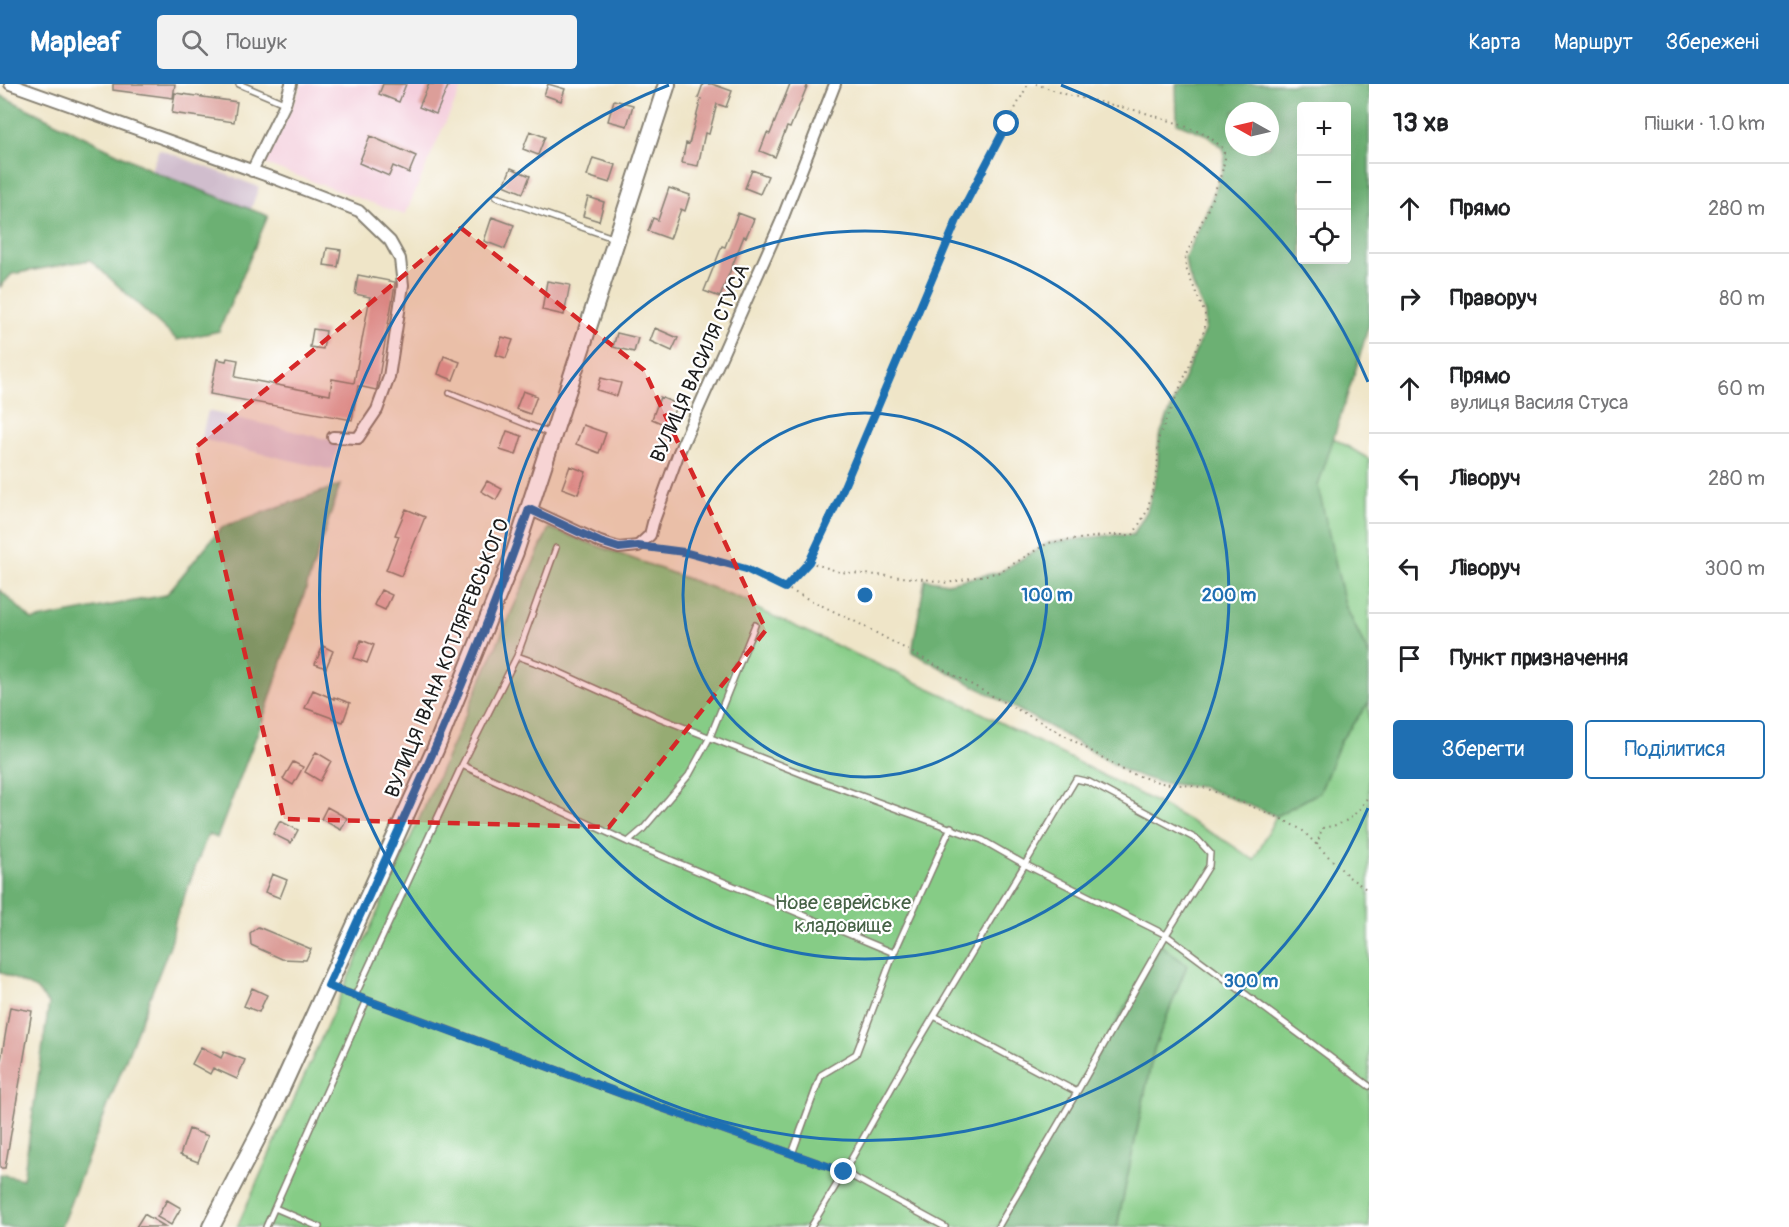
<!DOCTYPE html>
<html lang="uk">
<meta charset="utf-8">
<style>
body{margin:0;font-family:Pangolin,sans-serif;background:#f2f2f2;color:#202124}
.controls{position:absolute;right:18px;top:18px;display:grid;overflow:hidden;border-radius:6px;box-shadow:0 6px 24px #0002}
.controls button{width:54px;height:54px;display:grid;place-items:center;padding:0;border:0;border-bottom:2px solid #e0e0e0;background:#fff;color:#202124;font:30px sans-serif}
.compass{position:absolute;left:1225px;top:18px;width:54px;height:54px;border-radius:50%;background:#fff;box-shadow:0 6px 24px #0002;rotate:278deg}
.stop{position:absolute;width:18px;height:18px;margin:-14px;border:4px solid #1f6fb2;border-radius:50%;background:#fff}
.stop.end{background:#1f6fb2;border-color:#fff;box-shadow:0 2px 6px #0008}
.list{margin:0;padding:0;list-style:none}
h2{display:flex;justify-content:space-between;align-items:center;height:78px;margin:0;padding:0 24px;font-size:26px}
h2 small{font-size:20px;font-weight:400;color:#757577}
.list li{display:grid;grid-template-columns:39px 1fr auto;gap:18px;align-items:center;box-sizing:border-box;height:90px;padding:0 24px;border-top:2px solid #e0e0e0}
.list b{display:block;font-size:22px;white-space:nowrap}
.list p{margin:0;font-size:20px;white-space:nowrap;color:#757577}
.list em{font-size:20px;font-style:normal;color:#757577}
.actions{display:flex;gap:12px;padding:18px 24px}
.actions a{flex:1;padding:14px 0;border:2px solid #1f6fb2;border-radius:6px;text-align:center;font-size:21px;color:#1f6fb2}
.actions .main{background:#1f6fb2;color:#fff}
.icon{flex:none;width:33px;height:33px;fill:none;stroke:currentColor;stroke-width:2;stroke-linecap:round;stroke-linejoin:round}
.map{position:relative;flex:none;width:1369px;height:1143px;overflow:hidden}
header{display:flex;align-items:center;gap:36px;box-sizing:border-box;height:84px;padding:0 30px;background:#1f6fb2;color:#fff}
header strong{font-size:28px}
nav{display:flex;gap:33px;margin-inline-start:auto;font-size:21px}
.search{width:420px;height:54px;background:#f2f2f2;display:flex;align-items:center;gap:15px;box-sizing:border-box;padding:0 21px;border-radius:6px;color:#757577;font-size:22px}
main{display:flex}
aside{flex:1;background:#fff}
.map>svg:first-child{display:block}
.built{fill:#f4cfdd}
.industrial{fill:#d0bdcd}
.green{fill:#86cc86;stroke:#517451;stroke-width:1.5}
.forest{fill:#6cb073;stroke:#446648;stroke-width:1.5;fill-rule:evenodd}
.building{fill:#dc9e99}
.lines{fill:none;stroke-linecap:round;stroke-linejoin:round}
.lane-casing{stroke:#868072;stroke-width:8}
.street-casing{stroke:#868072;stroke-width:14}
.secondary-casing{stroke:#868072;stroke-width:20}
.path{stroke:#868072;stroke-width:2;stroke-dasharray:1.5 4.5;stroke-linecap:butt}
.lane{stroke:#fff;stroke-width:5}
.street{stroke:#fff;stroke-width:10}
.secondary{stroke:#fff;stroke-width:16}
.route{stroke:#1f6fb2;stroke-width:8}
.marked{fill:#d62828;fill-opacity:0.2;stroke:#d62828;stroke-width:4.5;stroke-dasharray:12 8;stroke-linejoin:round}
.ring{fill:none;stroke:#1f6fb2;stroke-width:3}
.labels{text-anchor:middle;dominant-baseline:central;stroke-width:4.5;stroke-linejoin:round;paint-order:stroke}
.street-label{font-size:20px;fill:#1c1c1c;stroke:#fff}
.park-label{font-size:20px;fill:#466246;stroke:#fff}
.centre{fill:#1f6fb2;stroke:#fff;stroke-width:3}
.ring-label{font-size:18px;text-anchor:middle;font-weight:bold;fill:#1f6fb2;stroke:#fff;stroke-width:4.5;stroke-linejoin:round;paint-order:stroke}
</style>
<header>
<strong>Mapleaf</strong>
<div class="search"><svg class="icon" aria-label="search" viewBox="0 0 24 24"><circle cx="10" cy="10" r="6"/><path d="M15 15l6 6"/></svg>Пошук</div>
<nav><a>Карта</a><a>Маршрут</a><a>Збережені</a></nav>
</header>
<main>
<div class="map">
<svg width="1369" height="1143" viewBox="0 0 1369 1143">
<rect width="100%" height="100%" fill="#fff"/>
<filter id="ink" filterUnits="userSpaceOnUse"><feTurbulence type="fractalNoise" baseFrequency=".0167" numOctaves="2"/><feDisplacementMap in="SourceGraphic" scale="12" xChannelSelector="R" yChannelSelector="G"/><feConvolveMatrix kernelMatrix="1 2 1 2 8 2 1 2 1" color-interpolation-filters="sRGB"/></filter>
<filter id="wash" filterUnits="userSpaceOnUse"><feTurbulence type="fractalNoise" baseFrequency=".008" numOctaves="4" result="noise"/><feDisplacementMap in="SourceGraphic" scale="24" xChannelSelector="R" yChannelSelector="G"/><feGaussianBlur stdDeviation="1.35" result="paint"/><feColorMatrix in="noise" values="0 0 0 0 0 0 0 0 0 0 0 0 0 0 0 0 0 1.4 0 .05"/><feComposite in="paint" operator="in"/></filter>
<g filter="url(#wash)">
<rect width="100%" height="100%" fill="#efe5c8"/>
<path class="built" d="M302,0h162l-23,48 -36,83 -140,-51z"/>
<path class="industrial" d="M159,65l100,38 -10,27 -100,-39z
M208,327l131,31 -7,28 -131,-31z"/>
<path class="green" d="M1333,354l36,21v197l-24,-51 -28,-119z
M549,444l199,73 5,6 217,100 197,101 60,34 27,18 22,-44 44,-24 21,-52 28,-38v525h-252l37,-178 33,-84 -189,262h-761z"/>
<path class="forest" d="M1176,0h193v240l-10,35 -41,127 27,119 24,51v46l-28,38 -21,52 -44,24 -73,-29 -42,-4 -34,-11 -70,-41 -145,-79 13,-73 22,4 53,-11 48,-29 63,-8h22l14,-24 10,-37 2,-37 46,-108v-15l-18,-43 -2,-14 22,-46 15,-39 3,-14 -2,-10 -16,-13 -30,-12zM1346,22v154h-44v-154zM1234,27h36v36h-36z
M0,11l159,79 109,42 -49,115 -42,9 -87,-80 -78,14 -12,13z
M340,401l-73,223 -50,130 -9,-4 -33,87 -3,19 -111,287h-61v-53l23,5 26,-175 -13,-15 -36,-17v-382l32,30 134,-25 56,-68z
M1161,861l26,20 -33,84 -37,178h-119z"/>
<g id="blocks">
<path class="building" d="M113,0h62l-2,14 -60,-8z
M383,0h23l-7,18 -20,-8z
M429,0h20l-13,30 -17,-7z
M548,0l17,5 -4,12 -17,-6z
M703,0h9l20,7 -6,16 -9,-3 -8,30 -4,-1 -7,33 -16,-3 4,-20 3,1 12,-45 -3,-1z
M790,0h18l-18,44 -3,-1 -12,30 -15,-6 7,-18 3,1z
M175,9l62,9 -3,20 -62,-9z
M614,16l19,5 -6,21 -19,-5z
M530,47l15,6 -7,18 -15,-6z
M370,52l46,20 -7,17 -16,-7 -4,10 -30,-13z
M593,74l23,7 -6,18 -23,-7z
M511,84l19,8 -7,17 -19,-8z
M752,86l16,6 -8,18 -15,-6z
M669,104l21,7 -5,16 -4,-2 -11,30 -22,-8 5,-13 5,2z
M588,113l16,5 -5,19 -16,-5z
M738,129l16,6 -8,18 -2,-1 -24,61 -16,-6 18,-45 3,1z
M492,133l22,8 -9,24 -21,-8z
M327,164l14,2 -3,17 -14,-2z
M358,191l37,7v3l-18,103 -1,2 -18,-4 -6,34 -142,-26 7,-35 9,2 1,-3 11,2 -3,17 95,18 2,-16 22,4 16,-86 -15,-3z
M547,197l23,4 -6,30 -22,-5z
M655,244l23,10 -6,13 -22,-10z
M313,245l13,2 -3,18 -13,-2z
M617,249l21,5 -4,14 -21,-5z
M502,253l11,3 -7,18 -10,-3z
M444,272l16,6 -7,18 -15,-6z
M601,294l20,5 -4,13 -20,-6z
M523,307l14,5 -7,18 -14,-5z
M660,313l17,7 -9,22 -16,-7z
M583,341l23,8 -7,20 -23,-9z
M507,347l15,5 -6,19 -16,-5z
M570,382l16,6 -8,22 -16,-6z
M487,397l15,8 -6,11 -15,-9z
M406,425l19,8 -24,59 -15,-6 13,-34 -4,-1z
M381,506l11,5 -7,15 -11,-5z
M361,556l13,5 -7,18 -13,-5z
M323,562l10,5 -7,17 -11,-4z
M313,606l21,9v-2l16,6 -7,19 -38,-14z
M316,668l15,9 -11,20 -15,-9z
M293,678l10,5 -10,18 -10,-6z
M327,723l20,11 -6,12 -20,-11z
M280,737l18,9 -7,13 -18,-9z
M272,790l15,6 -7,18 -15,-6z
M258,843l53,22 -5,11 -24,-1 -31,-14 -1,-12z
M252,904l15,7 -8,17 -15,-6z
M10,923l22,4 -27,157h-5v-102z
M201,963l20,11 3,-6 21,8 -8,19 -24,-11 -3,6 -18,-10z
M189,1045l19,7 -10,26 -18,-7z
M167,1116l14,8 -10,17 -14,-8z
M144,1130l22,13h-30z"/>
</g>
</g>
<g filter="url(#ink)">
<use href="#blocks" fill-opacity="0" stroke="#868072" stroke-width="1.5"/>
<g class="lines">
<g class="lane-casing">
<path id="lane" d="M239,0l45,19
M496,113l117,41
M450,309l101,41
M517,572l28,10 115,52 155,61 167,61 42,24 142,71 203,151
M462,681l166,77 266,111
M628,758l15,-13 46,-54 21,-38 45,-112
M329,902l293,108 222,78 101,55
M355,912l107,-231 55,-109 39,-108
M934,932l143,76
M792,1070l29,-79 35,-21 38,-101 57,-126
M275,1124l44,19
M266,1143l101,-227
M811,1143l33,-55 60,-106 172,-287 13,3 109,58 12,13 -1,13 -43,69 -89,157 -79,135"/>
</g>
<g class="street-casing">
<path id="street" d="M10,0l269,96 80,31 31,30 10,18 3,26 -14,92 -12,33 -19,28 -25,-1
M252,87l33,-67 6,-20
M529,425l71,33 19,6 19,-2 12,-11 3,-12 26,-71 102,-230 54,-138"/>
</g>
<g class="secondary-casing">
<path id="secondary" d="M211,1143l58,-112 166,-365 80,-198 152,-468"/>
</g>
<path class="path" d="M653,464l31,4 62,17 112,54 199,108 70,41 34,11 42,4 73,29 26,14 47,47 20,14
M809,478l31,10 85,7 22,4 53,-11 48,-29 63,-8h22l14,-24 10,-37 2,-37 46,-108v-15l-18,-43 -2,-14 22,-46 15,-39 3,-14 -2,-10 -16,-13 -30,-12 -38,-12 -75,-17 -28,-10
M785,504l24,-26 28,-59 120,-283 71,-136
M1317,761l5,-17c25,-4 33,-11 47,-33"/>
<use href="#lane" class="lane"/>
<use href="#street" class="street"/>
<use href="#secondary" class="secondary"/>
</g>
</g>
<g class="lines" filter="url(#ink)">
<path class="route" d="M844,1088l-222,-78 -294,-108c71,-157 145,-314 201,-477l71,33 19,6 19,-2 46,6 62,17 39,19 24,-26 28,-59 120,-283 50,-96"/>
</g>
<path class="marked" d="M461,144l183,142 122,260 -157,197 -325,-8 -88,-372z"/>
<g class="ring">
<circle cx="865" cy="511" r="182"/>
<circle cx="865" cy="511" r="364"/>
<path d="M1368 724A546 546 0 1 1 669 1M1061 1A546 546 0 0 1 1368 298"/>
</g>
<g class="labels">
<g class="street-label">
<text transform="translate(700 279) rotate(-66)">ВУЛИЦЯ ВАСИЛЯ СТУСА</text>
<text transform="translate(447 574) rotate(-68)">ВУЛИЦЯ ІВАНА КОТЛЯРЕВСЬКОГО</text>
</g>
<g class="park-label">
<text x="843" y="818">Нове єврейське<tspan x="843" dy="23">кладовище</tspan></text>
</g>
</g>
<circle cx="865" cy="511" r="9" class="centre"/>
<g class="ring-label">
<text x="1047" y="517">100 m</text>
<text x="1229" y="517">200 m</text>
<text x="1251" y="903">300 m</text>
</g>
</svg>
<div class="controls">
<button>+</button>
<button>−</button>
<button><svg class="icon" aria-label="locate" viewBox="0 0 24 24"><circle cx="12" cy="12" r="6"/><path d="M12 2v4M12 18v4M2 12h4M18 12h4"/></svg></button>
</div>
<svg class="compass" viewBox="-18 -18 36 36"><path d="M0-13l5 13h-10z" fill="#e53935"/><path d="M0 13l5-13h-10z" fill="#757577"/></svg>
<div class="stop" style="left:1007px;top:40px"></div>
<div class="stop end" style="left:844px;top:1088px"></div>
</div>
<aside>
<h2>13 хв<small>Пішки · 1.0 km</small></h2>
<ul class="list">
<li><svg class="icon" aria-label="ahead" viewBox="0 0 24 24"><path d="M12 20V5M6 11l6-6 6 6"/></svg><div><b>Прямо</b></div><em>280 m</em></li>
<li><svg class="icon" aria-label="right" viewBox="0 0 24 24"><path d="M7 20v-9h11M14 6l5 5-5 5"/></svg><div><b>Праворуч</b></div><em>80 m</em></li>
<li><svg class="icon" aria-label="ahead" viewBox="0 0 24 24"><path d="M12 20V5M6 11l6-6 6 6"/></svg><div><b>Прямо</b><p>вулиця Василя Стуса</p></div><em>60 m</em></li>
<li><svg class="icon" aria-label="left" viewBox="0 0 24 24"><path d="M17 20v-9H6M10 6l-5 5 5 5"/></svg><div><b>Ліворуч</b></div><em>280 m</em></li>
<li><svg class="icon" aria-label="left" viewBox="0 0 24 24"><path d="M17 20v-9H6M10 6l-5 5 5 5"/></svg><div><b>Ліворуч</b></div><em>300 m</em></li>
<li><svg class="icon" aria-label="arrive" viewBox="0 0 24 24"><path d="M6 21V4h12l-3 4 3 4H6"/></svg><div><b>Пункт призначення</b></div></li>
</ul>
<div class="actions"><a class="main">Зберегти</a><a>Поділитися</a></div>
</aside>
</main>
